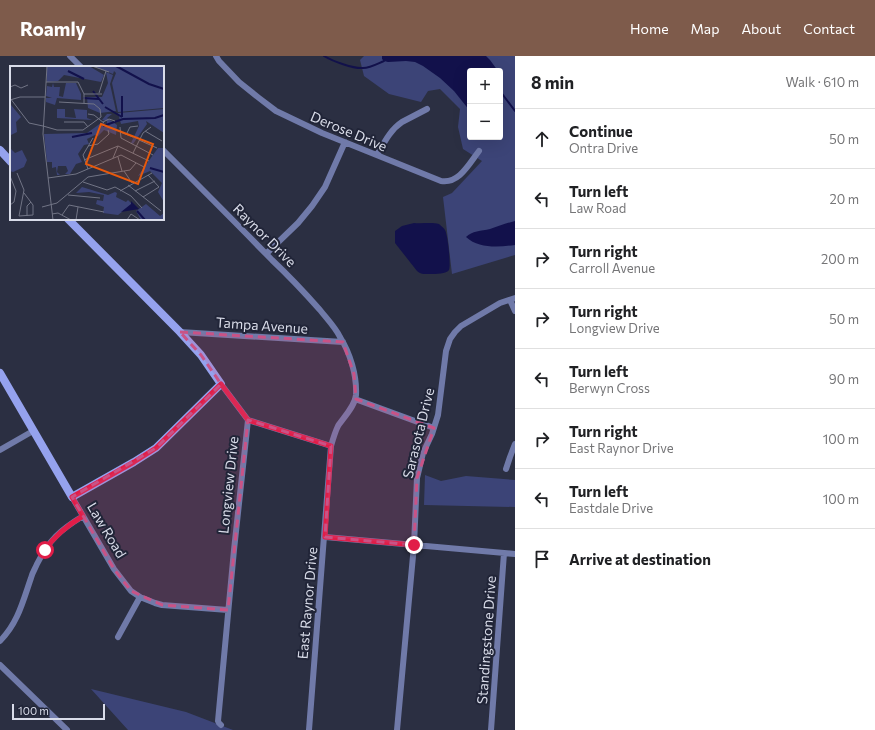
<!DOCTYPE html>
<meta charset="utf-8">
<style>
body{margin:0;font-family:Commissioner,sans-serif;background:#f6f6f6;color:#202124}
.controls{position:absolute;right:12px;top:12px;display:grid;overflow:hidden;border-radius:4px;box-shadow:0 4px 16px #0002}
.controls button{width:36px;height:36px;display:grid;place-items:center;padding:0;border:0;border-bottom:1px solid #e0e0e0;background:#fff;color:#202124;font:20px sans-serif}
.scale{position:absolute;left:12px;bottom:10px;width:93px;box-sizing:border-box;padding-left:4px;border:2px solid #d9dce9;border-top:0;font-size:11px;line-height:14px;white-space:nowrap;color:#d9dce9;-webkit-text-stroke:3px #212538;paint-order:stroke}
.stop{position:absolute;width:12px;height:12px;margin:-9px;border:3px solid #e11d48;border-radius:50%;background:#fff}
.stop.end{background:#e11d48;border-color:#fff;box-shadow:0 1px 4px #0008}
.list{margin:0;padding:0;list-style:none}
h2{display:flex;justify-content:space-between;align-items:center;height:52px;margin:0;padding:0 16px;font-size:17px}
h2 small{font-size:13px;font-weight:400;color:#757577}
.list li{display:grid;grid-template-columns:26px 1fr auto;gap:12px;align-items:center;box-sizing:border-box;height:60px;padding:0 16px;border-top:1px solid #e0e0e0}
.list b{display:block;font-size:15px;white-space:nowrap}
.list p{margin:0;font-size:13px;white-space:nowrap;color:#757577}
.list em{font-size:13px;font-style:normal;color:#757577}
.icon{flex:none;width:22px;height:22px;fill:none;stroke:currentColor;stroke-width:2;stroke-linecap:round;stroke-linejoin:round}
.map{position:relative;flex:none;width:515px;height:674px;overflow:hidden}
header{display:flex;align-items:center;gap:24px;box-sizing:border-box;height:56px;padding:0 20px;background:#7e5b4b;color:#fff}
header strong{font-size:19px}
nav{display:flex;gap:22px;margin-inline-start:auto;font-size:14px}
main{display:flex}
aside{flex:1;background:#fff}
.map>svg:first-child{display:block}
.green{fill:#3c4477;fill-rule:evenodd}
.water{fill:#12114b}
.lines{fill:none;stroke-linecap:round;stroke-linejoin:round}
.stream{stroke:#12114b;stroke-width:2}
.street{stroke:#707aa9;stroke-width:6}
.secondary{stroke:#95a2ee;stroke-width:8}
.route{stroke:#e11d48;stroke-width:5}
.marked{fill:#c95386;fill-opacity:0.2;stroke:#c95386;stroke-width:3;stroke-dasharray:8 5;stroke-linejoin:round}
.labels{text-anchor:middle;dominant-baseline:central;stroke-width:4;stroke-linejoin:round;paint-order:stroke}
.street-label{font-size:14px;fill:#d9dce9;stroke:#212538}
.inset-river{fill:none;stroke:#12114b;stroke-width:2}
.inset-road{fill:none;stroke:#717485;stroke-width:1}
.view{fill:#e8590c;fill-opacity:0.15;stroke:#e8590c;stroke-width:2}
.inset-edge{fill:none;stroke:#d9dce9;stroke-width:2}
</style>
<header>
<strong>Roamly</strong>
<nav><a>Home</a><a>Map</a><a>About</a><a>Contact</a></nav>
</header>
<main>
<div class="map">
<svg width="515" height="674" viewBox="0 0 515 674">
<rect width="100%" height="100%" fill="#2b2f42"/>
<path class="green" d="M364,0h151v199l-63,19 -9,-77 9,-4 30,-32 -19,-12 -5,-22 2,-18 -20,-20 -12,2 -7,11 -32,-8 -25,-18 -4,-16zM470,15h30v66h-30z
M425,419l16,6 25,-5 49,4v27l-91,-2z
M91,633l95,23 47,18h-105z"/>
<path class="water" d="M382,0h104l4,4 8,11h-28v40l-16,-20 -14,-13 -17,-12 -8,-4 -9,-1 -18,1 -4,-1 -2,-2z
M515,165v24c-16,2 -36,4 -49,-8 6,-6 15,-6 24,-8 8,-3 17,-6 25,-8z
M414,167c8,1 18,-1 25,1 2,2 5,4 6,6 3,5 6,36 4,40 -2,4 -14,4 -18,4 -6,0 -10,1 -14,-3l-22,-28v-12l7,-5z"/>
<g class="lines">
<path class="stream" d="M324,0c8,5 30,13 39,12 7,0 14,-4 21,-7v-1
M500,35l15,20"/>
<path class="street" d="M70,0l11,11
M216,0l3,5 20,21 20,16 17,13 46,22 119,48c18,3 28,-17 38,-30
M163,94c36,36 73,73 109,110 17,16 33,33 48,50 7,9 15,17 20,27 10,16 17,38 16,58 -1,11 -12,22 -18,31 -3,6 -5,13 -7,20l-22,284
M377,99c7,-12 13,-25 25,-33l25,-13
M266,198l32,-31 14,-17 13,-19 20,-45
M510,244l5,11
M180,276l163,10
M355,343l79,29
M248,364l83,26
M0,394l33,-19
M506,413l4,-12 5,-13
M72,441l42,72 17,22 9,6 15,6 7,2 66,5
M325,481l190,17
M118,581l22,-40
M0,585c18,-18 23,-40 31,-63 1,-5 4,-9 6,-14 12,-24 23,-34 46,-48
M0,609l67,65
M221,669l-2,-2 -1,-2 16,-171 14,-130 -27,-36
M397,674l17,-185 3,-67 6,-25 9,-19 6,-19 8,-64 4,-12 5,-7 6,-6 39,-23 15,-5
M491,674l13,-177"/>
<path class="secondary" d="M0,94l11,12
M0,317l72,124 62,-35 22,-14 65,-64 -20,-29 -21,-23 -112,-113"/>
</g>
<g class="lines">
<path class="route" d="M45,494c10,-15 23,-25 38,-34l-11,-19 62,-35 22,-14 65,-64 27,36 83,26 -6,91 89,8"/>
</g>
<path class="marked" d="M180,276l163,10 11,32 2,25 78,29 -17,50 -3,67 -89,-8 6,-91 -83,-26 -20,190 -66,-5 -31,-14 -17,-22 -42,-72 84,-49 65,-64 -20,-29z"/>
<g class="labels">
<g class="street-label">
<text transform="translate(349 75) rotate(23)">Derose Drive</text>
<text transform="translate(265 179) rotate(45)">Raynor Drive</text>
<text transform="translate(262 269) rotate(4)">Tampa Avenue</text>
<text transform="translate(418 377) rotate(-76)">Sarasota Drive</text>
<text transform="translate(228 429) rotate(-84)">Longview Drive</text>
<text transform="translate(107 474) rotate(59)">Law Road</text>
<text transform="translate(307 547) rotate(-85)">East Raynor Drive</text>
<text transform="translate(486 584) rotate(-86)">Standingstone Drive</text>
</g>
</g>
<g transform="translate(10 10)">
<rect width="154" height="154" fill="#2b2f42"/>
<path d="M37,0h42l15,9 -3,7 -37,-7 -6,6 -11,1zM83,0h71v42l-46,4 -6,-29 4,-10 -2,-2 -1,3zM96,6l7,3 -3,9 6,27 -16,2 -12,-5 -1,-11h15l6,-14zM43,17l1,4h6l-1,9 4,1 3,-14h10l5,11v6l-24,-2 -2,7 -9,-3v-4h6l-6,-2 1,-10 5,1zM1,39l10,12 -5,5 1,10 -6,3v14l4,4 7,-3 5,10 -3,7 -11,5 -3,-1zM47,43h8v8l11,1 -2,-9 13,1v8l5,2 -35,-2zM154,43v24l-18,-12 1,3 -14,20 -2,-1 8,-17 -1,-5 -17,3 -3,-11zM97,48h5l-5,4 10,7 -1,10 -12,-5 -6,6 -3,-1 -8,4 2,5 -5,1 -6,9 4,8 -6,2 -6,10h-5l3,-3 -2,-5h-8l-1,6 3,3h-3l-1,-8 -4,1v-6h-5l-3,-28 43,-1 14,-10 6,1v-3l-5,-1zM148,82h6v54l-6,-10 4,-9 -12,-12 -12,5zM72,121l26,8 7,-3 2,1 -1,4 10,5 2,-2 4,4 -14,11 -15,-2 1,-6 -8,-3 1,-4 6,1 1,-6 -15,-3 -13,1zM136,138l14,12 4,-3v7h-23l-5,-9z" fill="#3c4477"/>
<path d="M121,135l8,8 -18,3 10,-8z" fill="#12114b"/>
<path class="inset-river" d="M106,0l33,18 15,5M58,5l16,8M83,25l10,13M73,32l16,1M95,41l17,10M112,51v-21M93,60l20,-7 32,-1 9,-3M62,71l20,-4M140,102l14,4M127,145l8,9"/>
<path class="inset-road" d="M37,0l-4,68 10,86M82,0l17,6M36,16h32l6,12v9M0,21l5,-2 6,3 7,-3M89,27l7,-22M74,28h18M0,32l19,25 14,3M0,34l10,-3h25M78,48l6,1 10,8M54,56h20l4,5M93,56l6,-3 6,2M33,60l14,4h26l18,-13 -1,-8 -6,-5 -35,-2M110,61l1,11 32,17M135,65l17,10M110,66l13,5M117,67l3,-6 8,-1M129,74l18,8M78,80l10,-2 11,-10 -1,-4M108,80l31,15M123,87l10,-20 8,-6M108,91l4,14M103,92l5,-12M74,94l34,-14M78,103l-5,-14 10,-17M114,105l8,12M7,107l7,17 -5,26 14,-1v-10l-9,-12M0,110l6,15 -2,11 -4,3M38,112l28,-4 45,-19 23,12M73,116l24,8 8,-3 16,9 11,12M118,119l33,26M110,125l32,-18M125,125l20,-10M58,129l32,3M133,131l16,-10 -11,-12M32,141l15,-4 31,-26 42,-7 6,-7M42,148l6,-1 13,7M52,149l7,-10 35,7M17,150v-10l4,-4M66,154l2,-13M117,154l4,-6 9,6"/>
<path class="view" d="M91,58l52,20 -15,40 -52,-20z"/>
<rect width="154" height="154" class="inset-edge"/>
</g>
</svg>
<div class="controls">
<button>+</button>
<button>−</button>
</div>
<div class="scale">100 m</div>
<div class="stop" style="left:45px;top:494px"></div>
<div class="stop end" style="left:414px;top:489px"></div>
</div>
<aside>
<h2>8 min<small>Walk · 610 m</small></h2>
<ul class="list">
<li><svg class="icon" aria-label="ahead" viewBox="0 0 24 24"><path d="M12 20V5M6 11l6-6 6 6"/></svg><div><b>Continue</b><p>Ontra Drive</p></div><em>50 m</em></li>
<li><svg class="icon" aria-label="left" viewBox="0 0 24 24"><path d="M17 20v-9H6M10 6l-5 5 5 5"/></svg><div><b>Turn left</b><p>Law Road</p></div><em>20 m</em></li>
<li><svg class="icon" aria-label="right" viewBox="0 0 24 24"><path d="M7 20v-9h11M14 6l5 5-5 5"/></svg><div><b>Turn right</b><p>Carroll Avenue</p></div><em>200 m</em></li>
<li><svg class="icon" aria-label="right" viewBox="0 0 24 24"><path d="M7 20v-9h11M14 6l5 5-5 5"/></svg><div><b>Turn right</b><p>Longview Drive</p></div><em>50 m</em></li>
<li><svg class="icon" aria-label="left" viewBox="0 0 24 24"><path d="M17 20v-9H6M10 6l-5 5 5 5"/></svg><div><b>Turn left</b><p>Berwyn Cross</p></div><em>90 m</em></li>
<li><svg class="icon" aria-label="right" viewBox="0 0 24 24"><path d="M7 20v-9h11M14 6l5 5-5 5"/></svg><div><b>Turn right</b><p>East Raynor Drive</p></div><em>100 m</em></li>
<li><svg class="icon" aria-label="left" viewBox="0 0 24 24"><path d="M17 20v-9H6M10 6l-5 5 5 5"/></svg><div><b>Turn left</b><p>Eastdale Drive</p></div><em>100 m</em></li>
<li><svg class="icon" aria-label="arrive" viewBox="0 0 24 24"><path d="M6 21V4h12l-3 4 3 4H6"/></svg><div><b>Arrive at destination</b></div></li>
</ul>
</aside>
</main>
